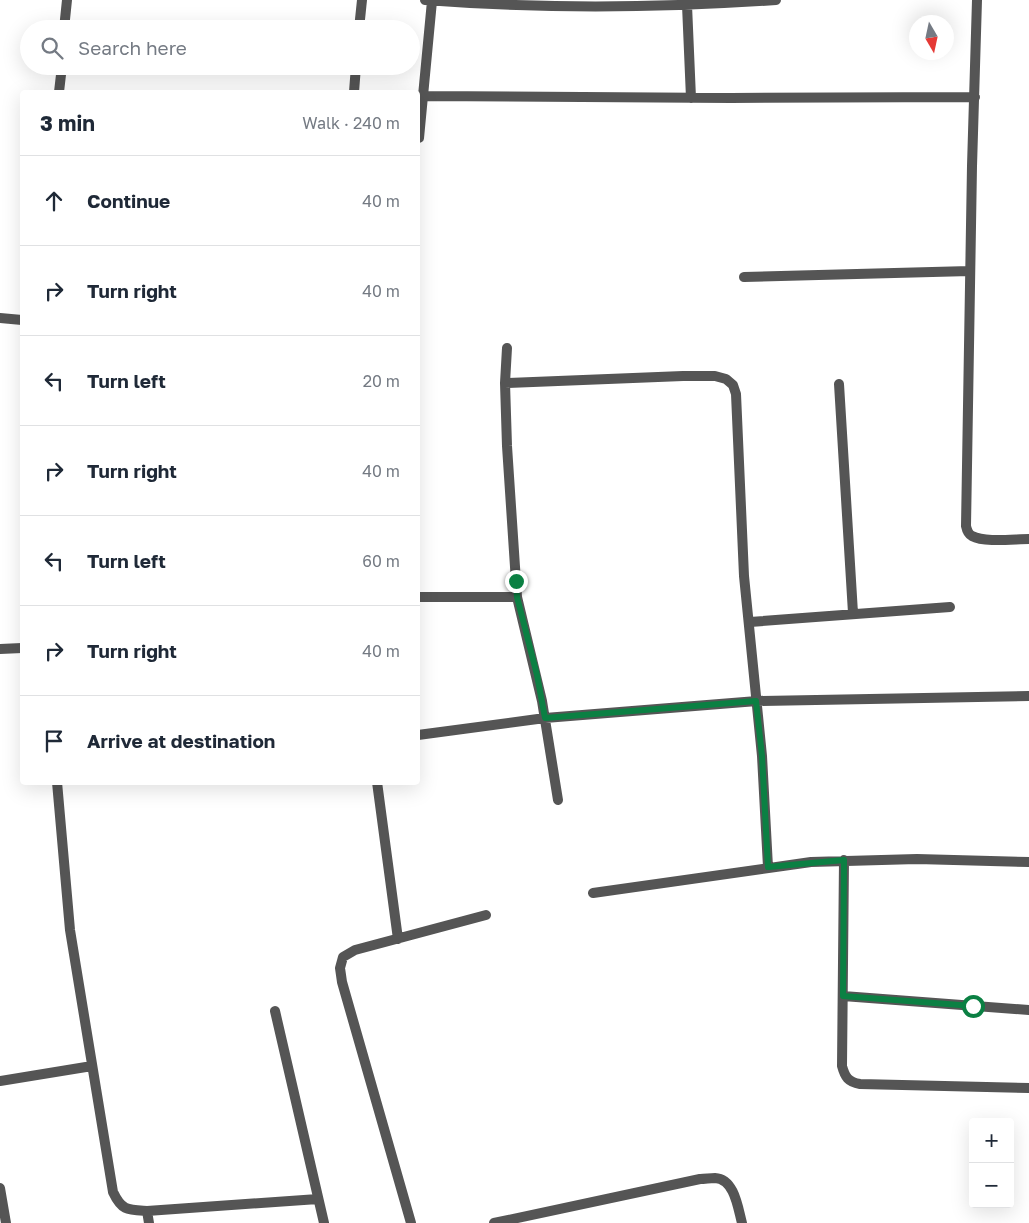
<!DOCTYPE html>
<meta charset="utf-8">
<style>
body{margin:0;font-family:"Golos Text",sans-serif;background:#f2f2f3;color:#1f2937}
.controls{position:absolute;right:15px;bottom:15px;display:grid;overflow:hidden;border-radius:5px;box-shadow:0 5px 20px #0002}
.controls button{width:45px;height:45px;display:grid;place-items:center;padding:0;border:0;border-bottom:1px solid #e0e1e3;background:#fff;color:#1f2937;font:25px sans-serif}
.compass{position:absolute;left:909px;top:15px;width:45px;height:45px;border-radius:50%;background:#fff;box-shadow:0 5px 20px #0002;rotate:171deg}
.stop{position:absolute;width:15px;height:15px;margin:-11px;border:4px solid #0b8043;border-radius:50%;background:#fff}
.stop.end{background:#0b8043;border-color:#fff;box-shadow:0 1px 5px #0008}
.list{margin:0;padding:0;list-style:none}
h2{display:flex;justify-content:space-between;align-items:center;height:65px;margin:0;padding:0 20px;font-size:21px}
h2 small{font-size:16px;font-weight:400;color:#747a83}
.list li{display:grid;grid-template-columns:32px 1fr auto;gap:15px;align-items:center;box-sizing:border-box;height:90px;padding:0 20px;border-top:1px solid #e0e1e3}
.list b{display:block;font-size:19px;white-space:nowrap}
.list em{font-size:16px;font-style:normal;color:#747a83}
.icon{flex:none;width:28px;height:28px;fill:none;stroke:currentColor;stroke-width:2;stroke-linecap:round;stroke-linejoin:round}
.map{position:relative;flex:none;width:1029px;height:1223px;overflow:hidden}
.search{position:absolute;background:#fff;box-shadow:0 5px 20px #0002;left:20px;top:20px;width:400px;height:55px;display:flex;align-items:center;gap:12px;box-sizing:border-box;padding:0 18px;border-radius:28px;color:#747a83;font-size:19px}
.panel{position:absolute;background:#fff;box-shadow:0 5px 20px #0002;left:20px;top:90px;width:400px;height:695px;border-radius:5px}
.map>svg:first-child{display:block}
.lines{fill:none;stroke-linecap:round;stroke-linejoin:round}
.minor{stroke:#555;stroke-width:10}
.route{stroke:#0b8043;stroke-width:6}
</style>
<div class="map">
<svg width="1029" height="1223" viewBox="0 0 1029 1223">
<rect width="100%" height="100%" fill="#fff"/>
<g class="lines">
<path class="minor" d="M425,0c117,9 235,8 351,0
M977,0l-5,166 -6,360c1,5 2,8 6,10 13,7 42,3 57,3
M687,5l4,93
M64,29l3,-29
M359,29l3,-29
M59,92l3,-26
M354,92l2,-26
M423,96l308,2 244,-1
M419,138l13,-137
M744,277l226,-6
M0,318l22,2
M507,348l-2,35 2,63 10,151 25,104 16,99
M505,383l178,-7h32l11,3 7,6 3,9 8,182 18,180 6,111
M839,384l14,229
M418,597h99
M750,622l200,-15
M0,649l22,-1
M418,735l127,-17 212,-17 272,-5
M57,782l13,148 43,262c9,19 15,18 34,19l171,-12
M377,782l21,157
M844,860l-2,206c3,11 6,16 18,18l169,4
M593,893l218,-31 106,-3 112,3
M843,996l186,14
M275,1011l49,212
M0,1081l92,-15
M0,1188l6,35
M147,1211l2,12
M411,1223l-69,-241 -2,-14 3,-11 12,-7 131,-35
M494,1223l206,-44c5,0 10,-1 15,-1 20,1 23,31 27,45"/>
</g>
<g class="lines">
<path class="route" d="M516,581l1,16 20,78 8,43 211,-17 6,55 6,111 76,-7 -1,136 130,10"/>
</g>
</svg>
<div class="controls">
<button>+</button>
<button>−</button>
</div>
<svg class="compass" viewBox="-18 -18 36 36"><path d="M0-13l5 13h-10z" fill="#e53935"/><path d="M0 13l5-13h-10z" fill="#747a83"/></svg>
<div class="stop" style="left:973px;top:1006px"></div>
<div class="stop end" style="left:516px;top:581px"></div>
<div class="search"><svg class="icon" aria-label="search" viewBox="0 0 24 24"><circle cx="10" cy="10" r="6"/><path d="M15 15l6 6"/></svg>Search here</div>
<section class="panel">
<h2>3 min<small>Walk · 240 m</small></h2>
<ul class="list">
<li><svg class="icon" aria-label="ahead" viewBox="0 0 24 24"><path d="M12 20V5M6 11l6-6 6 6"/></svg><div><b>Continue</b></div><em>40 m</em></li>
<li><svg class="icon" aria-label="right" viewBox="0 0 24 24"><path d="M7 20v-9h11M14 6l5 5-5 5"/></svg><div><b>Turn right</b></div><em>40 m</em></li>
<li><svg class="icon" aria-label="left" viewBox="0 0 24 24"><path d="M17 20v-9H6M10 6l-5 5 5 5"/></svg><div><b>Turn left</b></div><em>20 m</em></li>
<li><svg class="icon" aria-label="right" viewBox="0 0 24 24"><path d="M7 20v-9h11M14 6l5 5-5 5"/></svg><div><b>Turn right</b></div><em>40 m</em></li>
<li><svg class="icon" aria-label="left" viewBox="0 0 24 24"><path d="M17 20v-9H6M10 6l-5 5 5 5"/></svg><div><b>Turn left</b></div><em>60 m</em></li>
<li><svg class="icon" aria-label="right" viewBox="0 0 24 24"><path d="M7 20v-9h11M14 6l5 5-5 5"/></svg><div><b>Turn right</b></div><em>40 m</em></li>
<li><svg class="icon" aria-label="arrive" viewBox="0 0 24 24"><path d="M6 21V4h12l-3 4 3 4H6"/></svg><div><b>Arrive at destination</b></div></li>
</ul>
</section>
</div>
